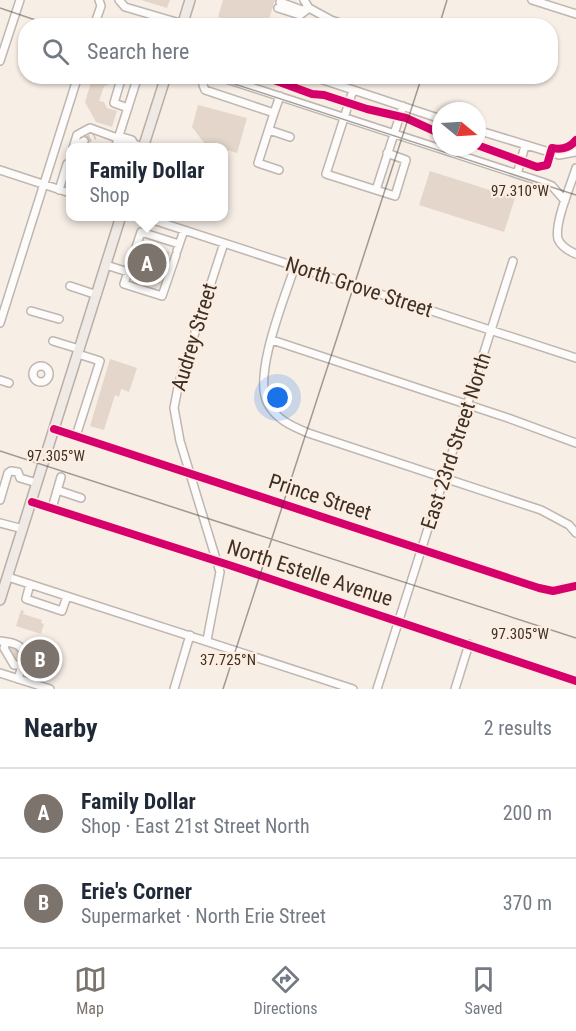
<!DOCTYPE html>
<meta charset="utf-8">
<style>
body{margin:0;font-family:"Roboto Condensed",sans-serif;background:#f2f2f3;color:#1f2937}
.compass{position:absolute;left:432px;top:102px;width:54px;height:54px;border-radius:50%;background:#fff;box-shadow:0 2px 4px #0004;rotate:108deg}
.you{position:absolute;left:278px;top:398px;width:21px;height:21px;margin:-15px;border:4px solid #fff;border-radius:50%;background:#1a73e8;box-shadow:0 0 0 9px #1a73e833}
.badge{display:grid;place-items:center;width:39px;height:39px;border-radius:50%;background:#7c736c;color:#fff;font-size:20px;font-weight:700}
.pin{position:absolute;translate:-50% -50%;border:3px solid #fff;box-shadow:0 2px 6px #0006}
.popup{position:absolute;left:66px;top:143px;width:162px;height:78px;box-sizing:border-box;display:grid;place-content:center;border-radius:12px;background:#fff;filter:drop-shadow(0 2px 4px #0005);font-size:20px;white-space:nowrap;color:#747a83}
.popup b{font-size:22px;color:#1f2937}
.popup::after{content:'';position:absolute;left:50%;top:100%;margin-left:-12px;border:12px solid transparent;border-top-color:#fff}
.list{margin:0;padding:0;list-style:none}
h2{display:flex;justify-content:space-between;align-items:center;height:78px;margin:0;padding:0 24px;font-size:26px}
h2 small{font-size:20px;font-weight:400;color:#747a83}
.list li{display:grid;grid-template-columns:39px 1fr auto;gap:18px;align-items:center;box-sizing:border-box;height:90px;padding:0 24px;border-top:2px solid #e0e1e3}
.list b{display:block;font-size:22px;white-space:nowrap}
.list p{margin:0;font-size:20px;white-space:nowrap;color:#747a83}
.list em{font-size:20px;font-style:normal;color:#747a83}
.icon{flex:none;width:33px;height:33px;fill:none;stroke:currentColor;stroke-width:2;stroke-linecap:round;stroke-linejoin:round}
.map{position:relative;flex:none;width:576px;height:689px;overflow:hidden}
.search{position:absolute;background:#fff;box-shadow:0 2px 4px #0004;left:18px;right:18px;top:18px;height:66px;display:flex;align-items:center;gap:15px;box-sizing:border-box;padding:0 21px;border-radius:24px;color:#747a83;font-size:22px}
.sheet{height:258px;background:#fff}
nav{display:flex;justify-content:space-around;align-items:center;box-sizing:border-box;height:84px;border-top:2px solid #e0e1e3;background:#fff;font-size:16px;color:#747a83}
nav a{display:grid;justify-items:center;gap:3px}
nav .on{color:#7c736c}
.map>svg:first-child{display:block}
.building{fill:#e4d6ca}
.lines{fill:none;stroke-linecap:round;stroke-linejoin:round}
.minor-tunnel{stroke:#d1c8c0;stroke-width:7;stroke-dasharray:7 3.5;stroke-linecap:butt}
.minor-casing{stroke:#beb6b0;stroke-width:10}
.major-casing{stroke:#baafa5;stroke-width:12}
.minor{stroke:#fefcfb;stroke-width:7}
.major{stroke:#efeae5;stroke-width:9}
.cycleway-casing{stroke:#feeddf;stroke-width:11}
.cycleway{stroke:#d6006c;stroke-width:8}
.ticks{fill:none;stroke:#39312a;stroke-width:1.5;stroke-opacity:0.45}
.labels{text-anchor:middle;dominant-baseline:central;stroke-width:4.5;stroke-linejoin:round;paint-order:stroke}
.street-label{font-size:21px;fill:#39312a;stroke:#feeddf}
.ticks-label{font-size:15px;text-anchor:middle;fill:#39312a;stroke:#feeddf;stroke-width:4.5;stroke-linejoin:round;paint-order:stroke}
</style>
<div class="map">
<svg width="576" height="689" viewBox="0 0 576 689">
<rect width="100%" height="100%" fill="#f7eee6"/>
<path class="building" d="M141,0h29l-3,8z
M223,0h52l-8,26h-20l-29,-9z
M93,76h17l-2,9 -4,1 -5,15 5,1 3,6 10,3 -5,16 -16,-5 -11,-20z
M198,105l49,13 -10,35 -13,-4v-1l-19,-4 -13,-17z
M430,171l85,27 -11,34 -85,-27z
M149,245l21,7 -10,32 -22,-7z
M110,359l27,9 -8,24 -8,-3 -2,8 -4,-2 -11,35 -14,-4z
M21,610l3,1 -1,3 19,6 -1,3 3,1 -3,10 -25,-8z
M14,645l7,13 -7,4 -7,-14z
M39,649l13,4 -6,18 -13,-4z"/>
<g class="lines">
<path class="minor-tunnel" d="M84,141l11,-5"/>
<g class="minor-casing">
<path id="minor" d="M119,0l6,7 58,17
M304,0l5,8 22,12 -2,6
M532,0l44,14
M280,2l22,8 7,-2
M278,8l22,7 9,-7
M331,20l18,6
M94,26l7,-20 -2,-6
M0,61l20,-61
M122,76l-8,27 14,5
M205,76l-2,9 2,5 69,23 6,-17
M217,76l325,106 10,4 13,15
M311,76l130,43
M353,90l-27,84 50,16 27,-84
M274,113l-16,50 21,7
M269,130l21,7
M477,130l82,25 17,-3
M134,144l-5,2 -9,-3v-4l2,-2 10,3 2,4 10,3
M73,148l4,-13 13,-7 30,11
M73,148l11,-7
M115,148l23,-72
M576,168c-5,17 -22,55 -18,71 3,8 11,12 18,15
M0,170l70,23
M517,174l8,-28
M59,190l8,-26h3
M376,190l19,6 11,-36 -19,-7
M141,216l435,142
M177,251l7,-21
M176,255l-14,41 -38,-12 17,-52 38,12
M106,265l22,7
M295,266c-10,31 -43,110 -27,138 9,16 24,22 40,29l233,77 28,15 7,8
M70,286l27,9
M31,311l28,8
M0,323l78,-247
M272,340l236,78 68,25
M53,341l26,8
M33 374a8 8 0 1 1 16 0a8 8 0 1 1-16 0Z
M0,380l9,3
M54,429l485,159 14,3 23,-5
M76,436l24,-75 -22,-7
M57,490l24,8
M0,500l8,-27 3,-2 7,1 2,6 17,5
M32,502l197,63 347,116
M52,508l9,-31
M0,523l23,6
M8,577l345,112
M30,584l-4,15 36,12 5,-15
M207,640l13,-68 -40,-131 -6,-33 5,-26 45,-139
M0,641c5,1 10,1 15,3 15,5 6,24 3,35
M6,643l-2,5 10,17h9
M0,673l50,16
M174,689l16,-54
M377,689l136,-428
M455,689l14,-45"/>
</g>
<g class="major-casing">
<path id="major" d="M182,26l8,-26
M143,148l23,-72
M0,600l121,-384"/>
</g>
<use href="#minor" class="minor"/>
<use href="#major" class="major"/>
<g class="cycleway-casing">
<path id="cycleway" d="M263,76l49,18 12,1 43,14 39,9 35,16
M477,145l60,22 10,-2 5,-17c10,2 18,0 24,-8
M54,429l485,159 14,3 23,-5
M32,502l197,63 347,116"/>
</g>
<use href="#cycleway" class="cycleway"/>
</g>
<path class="ticks" d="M0,8l53,18M439,26l8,-26M210,76l366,119M0,451l576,187M223,689l199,-613"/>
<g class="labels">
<g class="street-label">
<text transform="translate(359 287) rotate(18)">North Grove Street</text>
<text transform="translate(194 337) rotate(-73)">Audrey Street</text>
<text transform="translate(456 441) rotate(-72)">East 23rd Street North</text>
<text transform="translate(320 497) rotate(18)">Prince Street</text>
<text transform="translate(310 573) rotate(18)">North Estelle Avenue</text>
</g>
</g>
<g class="ticks-label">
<text x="520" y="196">97.310°W</text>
<text x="56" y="461">97.305°W</text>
<text x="520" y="639">97.305°W</text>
<text x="228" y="665">37.725°N</text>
</g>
</svg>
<svg class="compass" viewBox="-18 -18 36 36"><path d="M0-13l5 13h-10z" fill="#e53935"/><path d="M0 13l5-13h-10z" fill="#747a83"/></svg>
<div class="you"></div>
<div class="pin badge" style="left:147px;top:263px">A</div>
<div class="popup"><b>Family Dollar</b>Shop</div>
<div class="pin badge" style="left:40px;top:659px">B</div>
<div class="search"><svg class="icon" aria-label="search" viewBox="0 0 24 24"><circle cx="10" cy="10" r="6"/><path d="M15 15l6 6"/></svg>Search here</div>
</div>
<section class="sheet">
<h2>Nearby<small>2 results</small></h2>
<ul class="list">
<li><span class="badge">A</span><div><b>Family Dollar</b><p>Shop · East 21st Street North</p></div><em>200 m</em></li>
<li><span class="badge">B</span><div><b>Erie's Corner</b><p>Supermarket · North Erie Street</p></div><em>370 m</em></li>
</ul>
</section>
<nav>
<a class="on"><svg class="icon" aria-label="map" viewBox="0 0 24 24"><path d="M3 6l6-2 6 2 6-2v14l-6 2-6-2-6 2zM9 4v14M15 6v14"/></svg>Map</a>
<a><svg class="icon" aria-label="directions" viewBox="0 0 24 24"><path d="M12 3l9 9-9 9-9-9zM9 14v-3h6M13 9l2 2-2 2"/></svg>Directions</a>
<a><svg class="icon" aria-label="saved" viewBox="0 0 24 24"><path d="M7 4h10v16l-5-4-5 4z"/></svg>Saved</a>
</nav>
